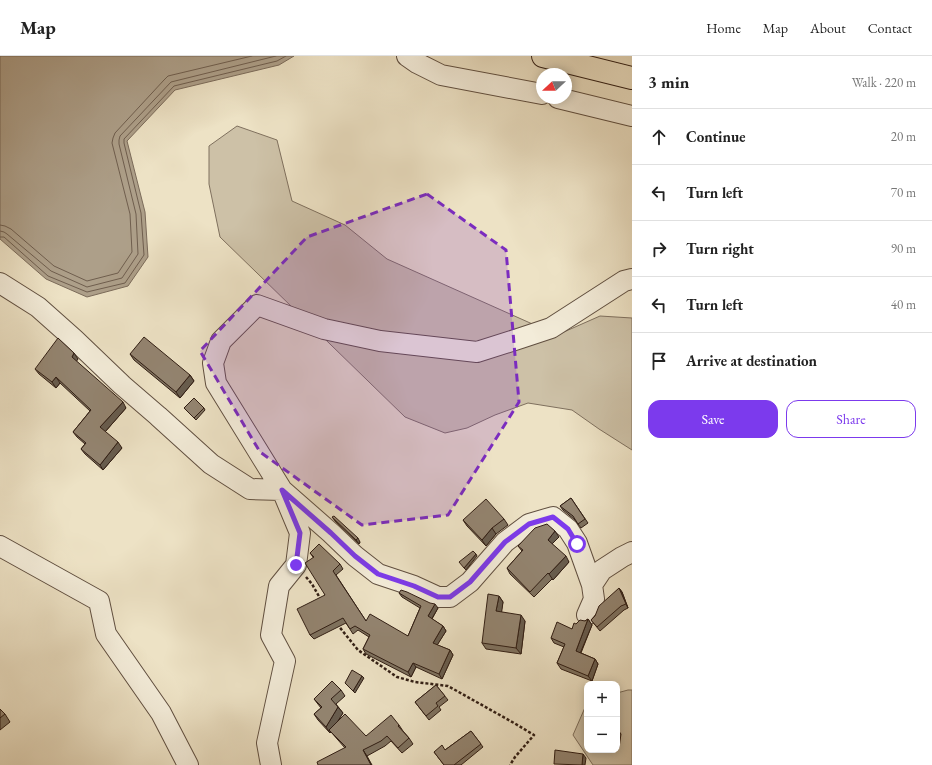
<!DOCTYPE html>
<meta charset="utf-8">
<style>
body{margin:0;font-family:"EB Garamond",serif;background:#f6f6f6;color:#222}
.controls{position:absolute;right:12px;bottom:12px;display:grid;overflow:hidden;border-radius:8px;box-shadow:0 2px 10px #0003}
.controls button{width:36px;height:36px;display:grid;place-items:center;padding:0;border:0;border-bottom:1px solid #e0e0e0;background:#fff;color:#222;font:20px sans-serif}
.compass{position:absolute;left:536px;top:12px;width:36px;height:36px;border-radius:50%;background:#fff;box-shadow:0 2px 10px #0003;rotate:248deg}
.stop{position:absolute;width:12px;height:12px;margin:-9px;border:3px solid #7c3aed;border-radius:50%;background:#fff}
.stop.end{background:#7c3aed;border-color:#fff;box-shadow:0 1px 4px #0008}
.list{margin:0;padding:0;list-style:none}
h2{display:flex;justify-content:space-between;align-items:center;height:52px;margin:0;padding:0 16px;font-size:17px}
h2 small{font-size:13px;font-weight:400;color:#767676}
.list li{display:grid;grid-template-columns:26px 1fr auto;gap:12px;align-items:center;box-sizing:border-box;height:56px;padding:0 16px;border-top:1px solid #e0e0e0}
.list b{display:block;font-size:15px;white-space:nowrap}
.list em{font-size:13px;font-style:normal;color:#767676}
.actions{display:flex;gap:8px;padding:12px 16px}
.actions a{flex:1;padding:9px 0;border:1px solid #7c3aed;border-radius:12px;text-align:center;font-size:14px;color:#7c3aed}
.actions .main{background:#7c3aed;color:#fff}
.icon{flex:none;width:22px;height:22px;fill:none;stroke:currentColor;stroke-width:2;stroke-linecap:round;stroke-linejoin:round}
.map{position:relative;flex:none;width:632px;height:709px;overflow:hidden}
header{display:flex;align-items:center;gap:24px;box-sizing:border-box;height:56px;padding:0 20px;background:#fff;border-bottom:1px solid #e0e0e0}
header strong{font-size:19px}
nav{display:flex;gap:22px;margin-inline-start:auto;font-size:14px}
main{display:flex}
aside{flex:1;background:#fff}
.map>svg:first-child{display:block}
.green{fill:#cdc1a7;stroke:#7f705e}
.water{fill:#ad9f89;stroke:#7b6b5a}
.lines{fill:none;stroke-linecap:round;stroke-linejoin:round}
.shore{stroke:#6f5e4e;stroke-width:1}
.minor-casing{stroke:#604f40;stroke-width:22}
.highway-casing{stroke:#311e14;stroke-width:24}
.path{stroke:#311e14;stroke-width:2.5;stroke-dasharray:3 2;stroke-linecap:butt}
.minor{stroke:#f3ecd9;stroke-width:20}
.highway{stroke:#ede2c5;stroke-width:22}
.wall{fill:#7e7260;stroke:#311e14}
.shaded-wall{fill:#675c4e;stroke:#311e14}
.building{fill:#938470;stroke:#311e14}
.route{stroke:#7c3aed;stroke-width:5}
.marked{fill:#7b2cbf;fill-opacity:0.2;stroke:#7b2cbf;stroke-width:3;stroke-dasharray:8 5;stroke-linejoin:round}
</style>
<header>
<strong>Map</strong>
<nav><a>Home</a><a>Map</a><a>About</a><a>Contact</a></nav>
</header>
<main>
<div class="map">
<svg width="632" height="709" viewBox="0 0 632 709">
<rect width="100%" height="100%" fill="#ede2c5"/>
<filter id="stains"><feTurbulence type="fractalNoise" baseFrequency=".005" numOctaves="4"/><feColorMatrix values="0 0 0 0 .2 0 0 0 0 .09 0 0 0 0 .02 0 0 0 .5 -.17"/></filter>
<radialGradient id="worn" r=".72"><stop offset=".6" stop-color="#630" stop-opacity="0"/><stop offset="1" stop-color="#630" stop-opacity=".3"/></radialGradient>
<path class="green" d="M237,70l40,14 15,61 53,24 42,34 170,76 43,-19 32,2v132l-33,-21 -27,-19 -44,-7 -33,12 -28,13 -22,5 -40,-16 -185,-180 -11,-53v-38z
M628,634h4v75h-39l-20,-30 14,-32v47h30v-57z"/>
<path class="water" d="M0,0h294l-15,9 -104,25 -48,51 18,71 3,45 -20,29 -41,11 -41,-18 -46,-40z"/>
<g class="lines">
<path class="shore" d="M0,169l5,1 6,3 43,37 33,15 31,-8 14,-21 -2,-38 -18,-71 1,-5 2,-5 49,-53 4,-4 84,-20
M0,175l4,1 3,2 44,37 36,16 35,-9 16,-24 -2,-40 -17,-70v-4l1,-4 51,-54 105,-26
M0,181h4l44,39 39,16 38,-9 19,-28 -3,-42 -17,-70v-4l50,-53 103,-25 9,-5"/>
<g class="minor-casing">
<path id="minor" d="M407,0l10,7 24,12 101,19
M558,42l74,18
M0,227l38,24 36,32 48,46 36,31 53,48 39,25 32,1 49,43 24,23 23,18 36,12 24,11h12l20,-15 35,-40 24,-18 24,-7 15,12 9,14 15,42 2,14 -7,16
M0,490l99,55 7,33 55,79 27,52
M592,529l10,-15 20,-13 10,-5
M271,709l-4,-22 18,-82 -14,-26 8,-49 17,-21 4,-32 -18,-43 -66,-107 -3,-20 8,-22 36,-36 67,24 56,12 97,11 44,-14 30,-10 73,-47 8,-2"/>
</g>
<g class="highway-casing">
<path id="highway" d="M543,0l89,22"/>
</g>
<path class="path" d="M306,521l6,7 9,16
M337,568l21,26 39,27 18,5 33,4 66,37 20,12 -19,22 -5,8"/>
<use href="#minor" class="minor"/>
<use href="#highway" class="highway"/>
</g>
<path class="wall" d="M130,298l60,21 4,6 -14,17 -46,-38z
M78,303l-2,2 50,47 -21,24 17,16 -19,22 -18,-16 -4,-5 4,-5 -8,-7 -4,-5 17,-21 -30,-28 -4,5 -17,-14 -4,-5z
M184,352h20l1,2 -9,10z
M571,442l17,25 -7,5 -6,-8 -12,-10 -3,-4z
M332,461l28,25 -1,2 -24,-23z
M504,463l4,6 -12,9 -10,12 -19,-20 -4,-6z
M559,481l-7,7 17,18 -16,18 -1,-1 -18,18 -24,-23 -3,-6 15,-17 -4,-5z
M310,497l30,11 3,5 -7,6 30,46 42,15 12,-28 -18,-11 -3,-4 39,15 -6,11 11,7 3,5 -9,14 13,5 3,5 -11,24 -26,-12 -5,10 -45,-23 -3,-5 6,-12 -11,-7 -5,4 -7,-11 -32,16 -4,-4 15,-40 -12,-38z
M619,532l3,4 6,16 -4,2 -24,21 -9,-11z
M499,540l4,6 -2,10 24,9 -4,33 -35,-5 -4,-6z
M588,563l4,6 -11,28 14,6 3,5 -6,17 -31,-12 -4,-6 7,-16 -10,-4 -3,-5 21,-9z
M436,629l12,15 -9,7 2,3 -12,10 -14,-18z
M341,634l4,6 -9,8 7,9 -7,10 30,13 33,-11 4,6 6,7 4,6 -11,9 -11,-12 -6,5 -18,10 -22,-8 -14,-16 -1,1 -12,-13 -4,-6 7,-6 -7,-9z
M0,653l5,5 5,8 -10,8z
M471,675l12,16 -22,18h-17l-10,-13 11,-2z"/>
<path class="shaded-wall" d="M74,297l4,6 -2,3 -4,-5z
M190,319l4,6 -14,17 -4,-6z
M56,321l4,6 -4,5 -4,-6z
M123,346l3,6 -22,25 -4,-6z
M118,386l4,6 -19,22 -3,-5z
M492,472l4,6 -10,12 -4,-6z
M555,475l4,6 -8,8 -3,-5z
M358,482l2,4 -1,2 -3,-4z
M476,498l1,2 -11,14 -2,-2z
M566,500l3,6 -16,18 -4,-6z
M619,532l3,4 6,16 -2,-4z
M499,540l4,6 -2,15 -5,-6z
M435,548l3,4 -7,12 -3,-4z
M521,559l4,6 -4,33 -5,-6z
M588,563l4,6 -13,31 -3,-5z
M443,570l3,5 -10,16 -3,-4z
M450,594l3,5 -11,24 -3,-5z
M595,603l3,5 -6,17 -4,-5z
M413,607l3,4 -5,10 -3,-5z
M362,620l2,2 -9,15 -2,-2z
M338,651l5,6 -12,19 -2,-2 2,2 -1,1 -4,-6z
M618,674l3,4 -2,14 -2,-3z
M363,694l4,6 5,9h-1z
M583,698l3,4 -1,7h-3z"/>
<path class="building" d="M144,281l46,38 -14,17 -46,-38z
M58,282l16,15 -2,4 51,45 -23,25 18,15 -18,23 -19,-16 5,-6 -13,-11 18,-22 -35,-33 -4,5 -17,-13z
M194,342l10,10 -10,10 -10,-10z
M571,442l14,21 -7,5 -5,-8 -13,-10z
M486,443l18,20 -12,9 -10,12 -19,-20z
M334,460l24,22 -2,2 -24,-23z
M547,468l8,7 -7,9 18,16 -17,18 -1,-1 -18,19 -23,-24 16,-18 -5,-4 17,-18z
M319,488l21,20 -7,7 33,50 4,-7 38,22 13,-30 -22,-13 2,-3 6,2 23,11 5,1 -7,12 15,10 -10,17 17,7 -11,24 -26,-11 -5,9 -45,-23 7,-14 -15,-9 -5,3 -7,-11 -33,17 -13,-26 28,-14 -20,-32 9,-6 -4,-4z
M473,495l3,3 -12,14 -5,-6z
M619,532l7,16 -5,2 -24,21 -6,-7 4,-4 4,-10z
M488,538l11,2 -3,15 25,4 -5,33 -34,-5z
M588,563l-12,32 19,8 -7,17 -31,-13 8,-19 -14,-6 6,-16 15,7 2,-6 2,1 4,-4 5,1z
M352,614l10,6 -9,15 -8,-8z
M332,625l9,9 -10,9 7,8 -12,20 -12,-13 8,-7 -8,-8z
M436,629l9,11 -9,7 2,3 -12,10 -11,-14z
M0,653l5,5 -5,4z
M345,658l21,22 25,-21 8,10 -1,1 11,12 -11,10 -11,-12 -6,5 -18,9 8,15h-53l-1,-3 29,-15 -17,-17z
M471,675l10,13 -27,21h-10l-10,-13 8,-7 3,5z
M555,694l28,4 -1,11 -28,-1z"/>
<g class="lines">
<path class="route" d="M296,509l4,-32 -18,-43 49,43 24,23 23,18 36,12 24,11h12l20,-15 35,-40 24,-18 24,-7 15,12 9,15"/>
</g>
<path class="marked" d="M427,138l79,56 13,152 -71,113 -86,10 -102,-73 -60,-101 107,-114z"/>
<rect width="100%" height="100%" filter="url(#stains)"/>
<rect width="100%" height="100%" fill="url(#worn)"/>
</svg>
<div class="controls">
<button>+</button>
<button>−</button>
</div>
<svg class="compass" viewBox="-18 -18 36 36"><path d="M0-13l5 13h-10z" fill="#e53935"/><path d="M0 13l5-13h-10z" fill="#767676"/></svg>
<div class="stop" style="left:577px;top:488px"></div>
<div class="stop end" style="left:296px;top:509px"></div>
</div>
<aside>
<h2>3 min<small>Walk · 220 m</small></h2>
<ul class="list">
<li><svg class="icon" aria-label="ahead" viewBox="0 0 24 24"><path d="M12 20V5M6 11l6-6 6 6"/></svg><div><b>Continue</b></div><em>20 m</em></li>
<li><svg class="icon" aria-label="left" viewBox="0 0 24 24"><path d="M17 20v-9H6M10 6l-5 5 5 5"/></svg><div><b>Turn left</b></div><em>70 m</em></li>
<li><svg class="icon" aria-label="right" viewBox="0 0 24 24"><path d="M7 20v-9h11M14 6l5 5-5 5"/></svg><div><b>Turn right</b></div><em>90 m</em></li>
<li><svg class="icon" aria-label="left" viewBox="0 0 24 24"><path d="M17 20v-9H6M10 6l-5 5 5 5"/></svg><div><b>Turn left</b></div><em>40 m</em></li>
<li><svg class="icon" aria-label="arrive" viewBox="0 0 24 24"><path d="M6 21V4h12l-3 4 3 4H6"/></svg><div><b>Arrive at destination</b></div></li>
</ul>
<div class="actions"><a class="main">Save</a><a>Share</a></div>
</aside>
</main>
